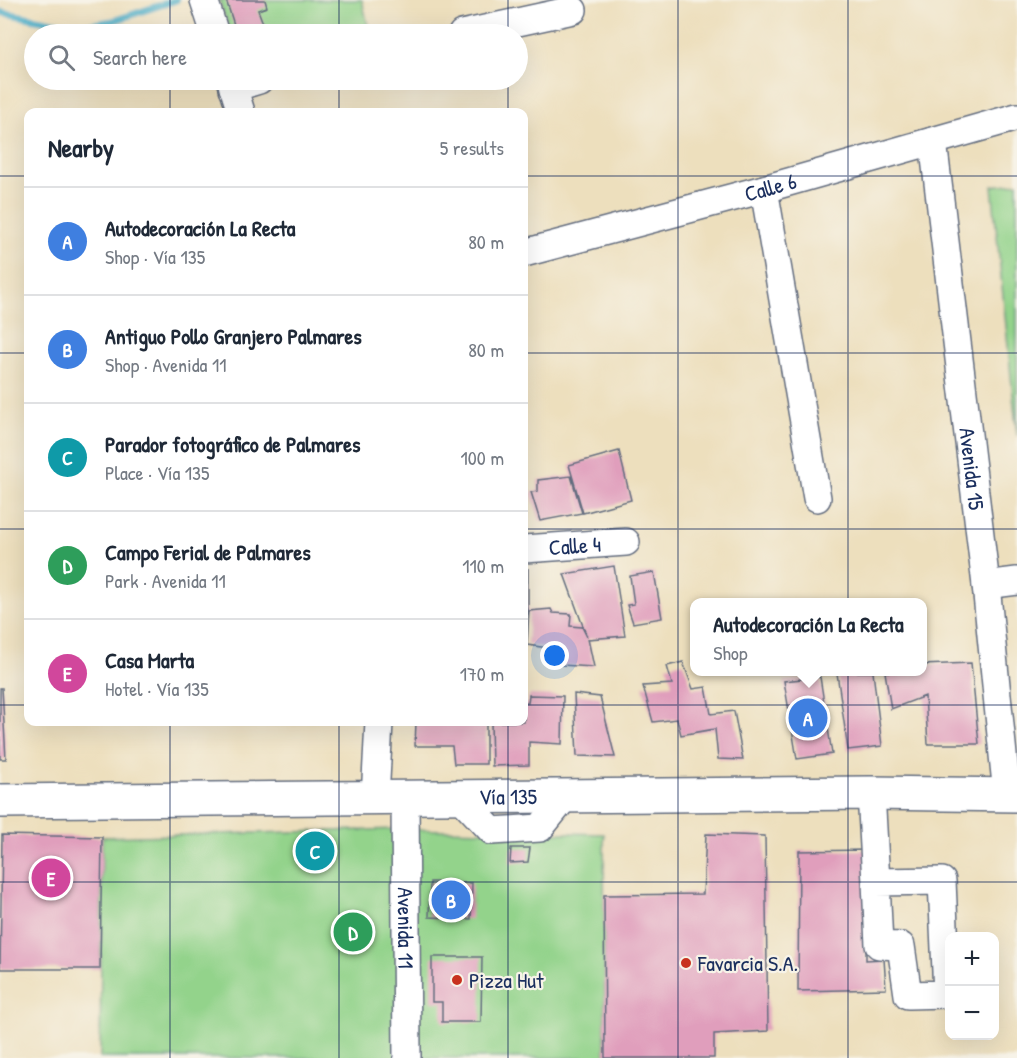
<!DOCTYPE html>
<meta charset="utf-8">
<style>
body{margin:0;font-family:"Patrick Hand",sans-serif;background:#f2f2f3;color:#1f2937}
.controls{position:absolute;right:18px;bottom:18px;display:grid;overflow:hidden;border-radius:12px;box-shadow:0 6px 24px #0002}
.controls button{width:54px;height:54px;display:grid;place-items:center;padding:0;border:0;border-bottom:2px solid #e0e1e3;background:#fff;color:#1f2937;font:30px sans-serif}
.you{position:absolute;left:555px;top:656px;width:21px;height:21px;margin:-15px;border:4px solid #fff;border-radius:50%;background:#1a73e8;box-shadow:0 0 0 9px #1a73e833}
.badge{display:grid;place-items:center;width:39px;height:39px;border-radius:50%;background:#1a73e8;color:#fff;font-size:20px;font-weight:700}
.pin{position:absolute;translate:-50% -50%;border:3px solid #fff;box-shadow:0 2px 6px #0006}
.popup{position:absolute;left:690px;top:598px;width:237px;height:78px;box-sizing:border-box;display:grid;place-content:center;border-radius:12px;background:#fff;filter:drop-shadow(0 2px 4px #0005);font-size:20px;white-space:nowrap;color:#747a83}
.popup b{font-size:22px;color:#1f2937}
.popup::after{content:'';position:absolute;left:50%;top:100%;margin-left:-12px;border:12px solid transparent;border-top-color:#fff}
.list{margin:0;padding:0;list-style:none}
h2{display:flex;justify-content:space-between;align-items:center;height:78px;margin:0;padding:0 24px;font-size:26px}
h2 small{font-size:20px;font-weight:400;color:#747a83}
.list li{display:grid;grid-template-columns:39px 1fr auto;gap:18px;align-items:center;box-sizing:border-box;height:108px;padding:0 24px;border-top:2px solid #e0e1e3}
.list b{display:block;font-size:22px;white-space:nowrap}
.list p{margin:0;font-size:20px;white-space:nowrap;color:#747a83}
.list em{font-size:20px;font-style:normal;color:#747a83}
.icon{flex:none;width:33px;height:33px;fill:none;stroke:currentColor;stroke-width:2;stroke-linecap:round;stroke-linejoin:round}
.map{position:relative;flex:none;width:1017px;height:1058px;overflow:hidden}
.search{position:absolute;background:#fff;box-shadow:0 6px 24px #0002;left:24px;top:24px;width:504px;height:66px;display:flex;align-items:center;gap:15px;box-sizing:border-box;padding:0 21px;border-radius:33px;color:#747a83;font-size:22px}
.panel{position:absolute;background:#fff;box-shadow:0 6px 24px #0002;left:24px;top:108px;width:504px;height:618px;border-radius:12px}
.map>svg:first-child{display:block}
.green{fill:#93d38b;stroke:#578174;stroke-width:1.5}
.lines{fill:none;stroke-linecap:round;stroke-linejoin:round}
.stream{stroke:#47abc6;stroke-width:7}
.building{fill:#e09ebc}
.minor-casing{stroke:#646d7f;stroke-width:30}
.major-casing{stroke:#646d7f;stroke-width:36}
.minor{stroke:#fff;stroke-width:27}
.major{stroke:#fff;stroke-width:33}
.grid{fill:none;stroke:#1b2f5e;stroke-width:1.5;stroke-opacity:0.55}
.poi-dot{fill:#c8321e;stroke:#f7f3e8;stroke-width:2}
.labels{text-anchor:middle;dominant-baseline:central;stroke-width:4.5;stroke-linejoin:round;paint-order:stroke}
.street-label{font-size:22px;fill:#1b2f5e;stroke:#f7f3e8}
.poi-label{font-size:22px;fill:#1b2f5e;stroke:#f7f3e8;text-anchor:start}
</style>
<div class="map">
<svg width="1017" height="1058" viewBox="0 0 1017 1058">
<rect width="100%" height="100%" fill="#f7f3e8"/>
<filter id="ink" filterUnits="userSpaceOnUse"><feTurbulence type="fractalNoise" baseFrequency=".0167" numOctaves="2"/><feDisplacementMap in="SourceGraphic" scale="12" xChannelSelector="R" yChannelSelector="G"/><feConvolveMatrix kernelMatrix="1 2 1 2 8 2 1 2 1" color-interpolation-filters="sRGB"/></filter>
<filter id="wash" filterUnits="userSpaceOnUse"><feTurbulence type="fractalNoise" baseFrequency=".008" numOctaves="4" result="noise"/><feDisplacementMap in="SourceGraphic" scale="24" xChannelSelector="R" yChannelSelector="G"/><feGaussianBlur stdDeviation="1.35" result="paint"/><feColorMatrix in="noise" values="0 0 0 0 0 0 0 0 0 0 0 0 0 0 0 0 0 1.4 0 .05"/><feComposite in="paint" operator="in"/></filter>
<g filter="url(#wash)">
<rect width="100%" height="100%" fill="#eddfbd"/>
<path class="green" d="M219,0h143l7,30 -12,4h-126z
M1017,183v253l-25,-250z
M401,829l203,5 1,224h-505l2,-221z"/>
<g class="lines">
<path class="stream" d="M0,12l77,15 36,-6 63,-21"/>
</g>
<g id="blocks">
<path class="building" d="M226,0h39l2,7 -9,3 6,16 -27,8z
M619,451l12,49 -48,13 -14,-48z
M571,476l11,37 -42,8 -9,-29 7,-1v-11z
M614,566l11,70 -37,3 6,28 -33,-2 2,-15 -36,-5 2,-34 22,-2 2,4 18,1 -1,12 12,1 5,10 -23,-63z
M528,569v45h-4v-44z
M654,572l8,46 -29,5 -6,-18 7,-1 -4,-28z
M683,662l10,27 13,-2 5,27 23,-3 9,49 -25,-1 -3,-30 -34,6 -4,-16 -24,3 -10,-36 29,-2 -5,-18z
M971,663l8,81h-51l-3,-48 -34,13 -6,-37h37v-7z
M849,672h24l9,74 -34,4 -11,-77z
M820,677l12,77 -35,5 -13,-78z
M0,688h2l4,71h-6z
M574,694l26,3 15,60 -38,-1z
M529,695l34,1 -1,48 -33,-2v23l-37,1 -1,-44h33v-19h4z
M416,722h70v42h-32l-2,-18h-37z
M706,834l59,2 3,195 -54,3v24h-109l-1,-163 99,-1z
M2,835l100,2 -2,132h-100z
M511,848h19l-2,14 -18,1z
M866,850v110l18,-1 2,30 -88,2 1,-140z
M430,882l42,1 -1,36 -42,-2z
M432,957h50l-1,65h-39v-20h-10z"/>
</g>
</g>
<g filter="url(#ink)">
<use href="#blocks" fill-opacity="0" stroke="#646d7f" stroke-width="1.5"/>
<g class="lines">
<g class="minor-casing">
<g id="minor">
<path d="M204,0l11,34"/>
<path d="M462,34l111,-24"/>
<path d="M231,80l10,32"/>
<path d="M233,88l26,-8"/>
<path id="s1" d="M933,141l53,444 21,210"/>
<path d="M764,189l53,309"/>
<path id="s2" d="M524,253l240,-64 253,-72"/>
<path id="s3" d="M524,549l102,-7"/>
<path d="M986,585l31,-4"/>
<path d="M871,793l5,89 66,-1 5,113 -39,1 -7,-49 -22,-1 -3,-63"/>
<path d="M460,797l32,34 48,-3 25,-31"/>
<path id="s4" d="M405,798l2,260"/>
<path d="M375,799l4,-77"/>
</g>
</g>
<g class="major-casing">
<g id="major">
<path id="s5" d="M0,801l871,-8 146,2"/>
</g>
</g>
<use href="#minor" class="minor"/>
<use href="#major" class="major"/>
</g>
</g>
<path class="grid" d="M170,0v34M339,0v34M508,0v34M678,0v1058M848,0v1058M170,80v32M339,80v32M508,80v32M0,176h28M524,176h493M0,353h28M524,353h493M0,529h28M524,529h493M0,705h28M524,705h493M170,722v336M339,722v336M508,722v336M0,882h1017"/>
<g class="poi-dot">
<circle cx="686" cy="963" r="6"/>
<circle cx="457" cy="980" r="6"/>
</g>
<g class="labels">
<g class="street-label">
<text stroke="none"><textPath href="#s2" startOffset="255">Calle 6</textPath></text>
<text stroke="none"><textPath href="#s1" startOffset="330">Avenida 15</textPath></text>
<text stroke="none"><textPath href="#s3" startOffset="51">Calle 4</textPath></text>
<text stroke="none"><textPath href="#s5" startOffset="508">Vía 135</textPath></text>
<text stroke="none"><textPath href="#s4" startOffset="130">Avenida 11</textPath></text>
</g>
<g class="poi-label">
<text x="698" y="963">Favarcia S.A.</text>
<text x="469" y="980">Pizza Hut</text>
</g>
</g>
</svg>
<div class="controls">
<button>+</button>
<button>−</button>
</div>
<div class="you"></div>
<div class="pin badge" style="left:808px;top:718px;background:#3f7fe0">A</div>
<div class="popup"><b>Autodecoración La Recta</b>Shop</div>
<div class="pin badge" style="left:451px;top:900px;background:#3f7fe0">B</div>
<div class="pin badge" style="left:315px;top:851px;background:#0f9aa8">C</div>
<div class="pin badge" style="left:353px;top:932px;background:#2e9e5b">D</div>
<div class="pin badge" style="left:51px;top:878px;background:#d1479c">E</div>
<div class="search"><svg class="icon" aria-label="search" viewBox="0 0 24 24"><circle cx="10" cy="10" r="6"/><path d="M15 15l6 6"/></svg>Search here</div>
<section class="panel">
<h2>Nearby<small>5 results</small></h2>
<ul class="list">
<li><span class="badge" style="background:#3f7fe0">A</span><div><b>Autodecoración La Recta</b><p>Shop · Vía 135</p></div><em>80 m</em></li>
<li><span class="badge" style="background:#3f7fe0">B</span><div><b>Antiguo Pollo Granjero Palmares</b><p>Shop · Avenida 11</p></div><em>80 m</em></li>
<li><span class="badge" style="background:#0f9aa8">C</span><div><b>Parador fotográfico de Palmares</b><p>Place · Vía 135</p></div><em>100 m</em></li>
<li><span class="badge" style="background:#2e9e5b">D</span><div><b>Campo Ferial de Palmares</b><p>Park · Avenida 11</p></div><em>110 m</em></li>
<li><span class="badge" style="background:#d1479c">E</span><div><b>Casa Marta</b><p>Hotel · Vía 135</p></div><em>170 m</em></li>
</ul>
</section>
</div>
